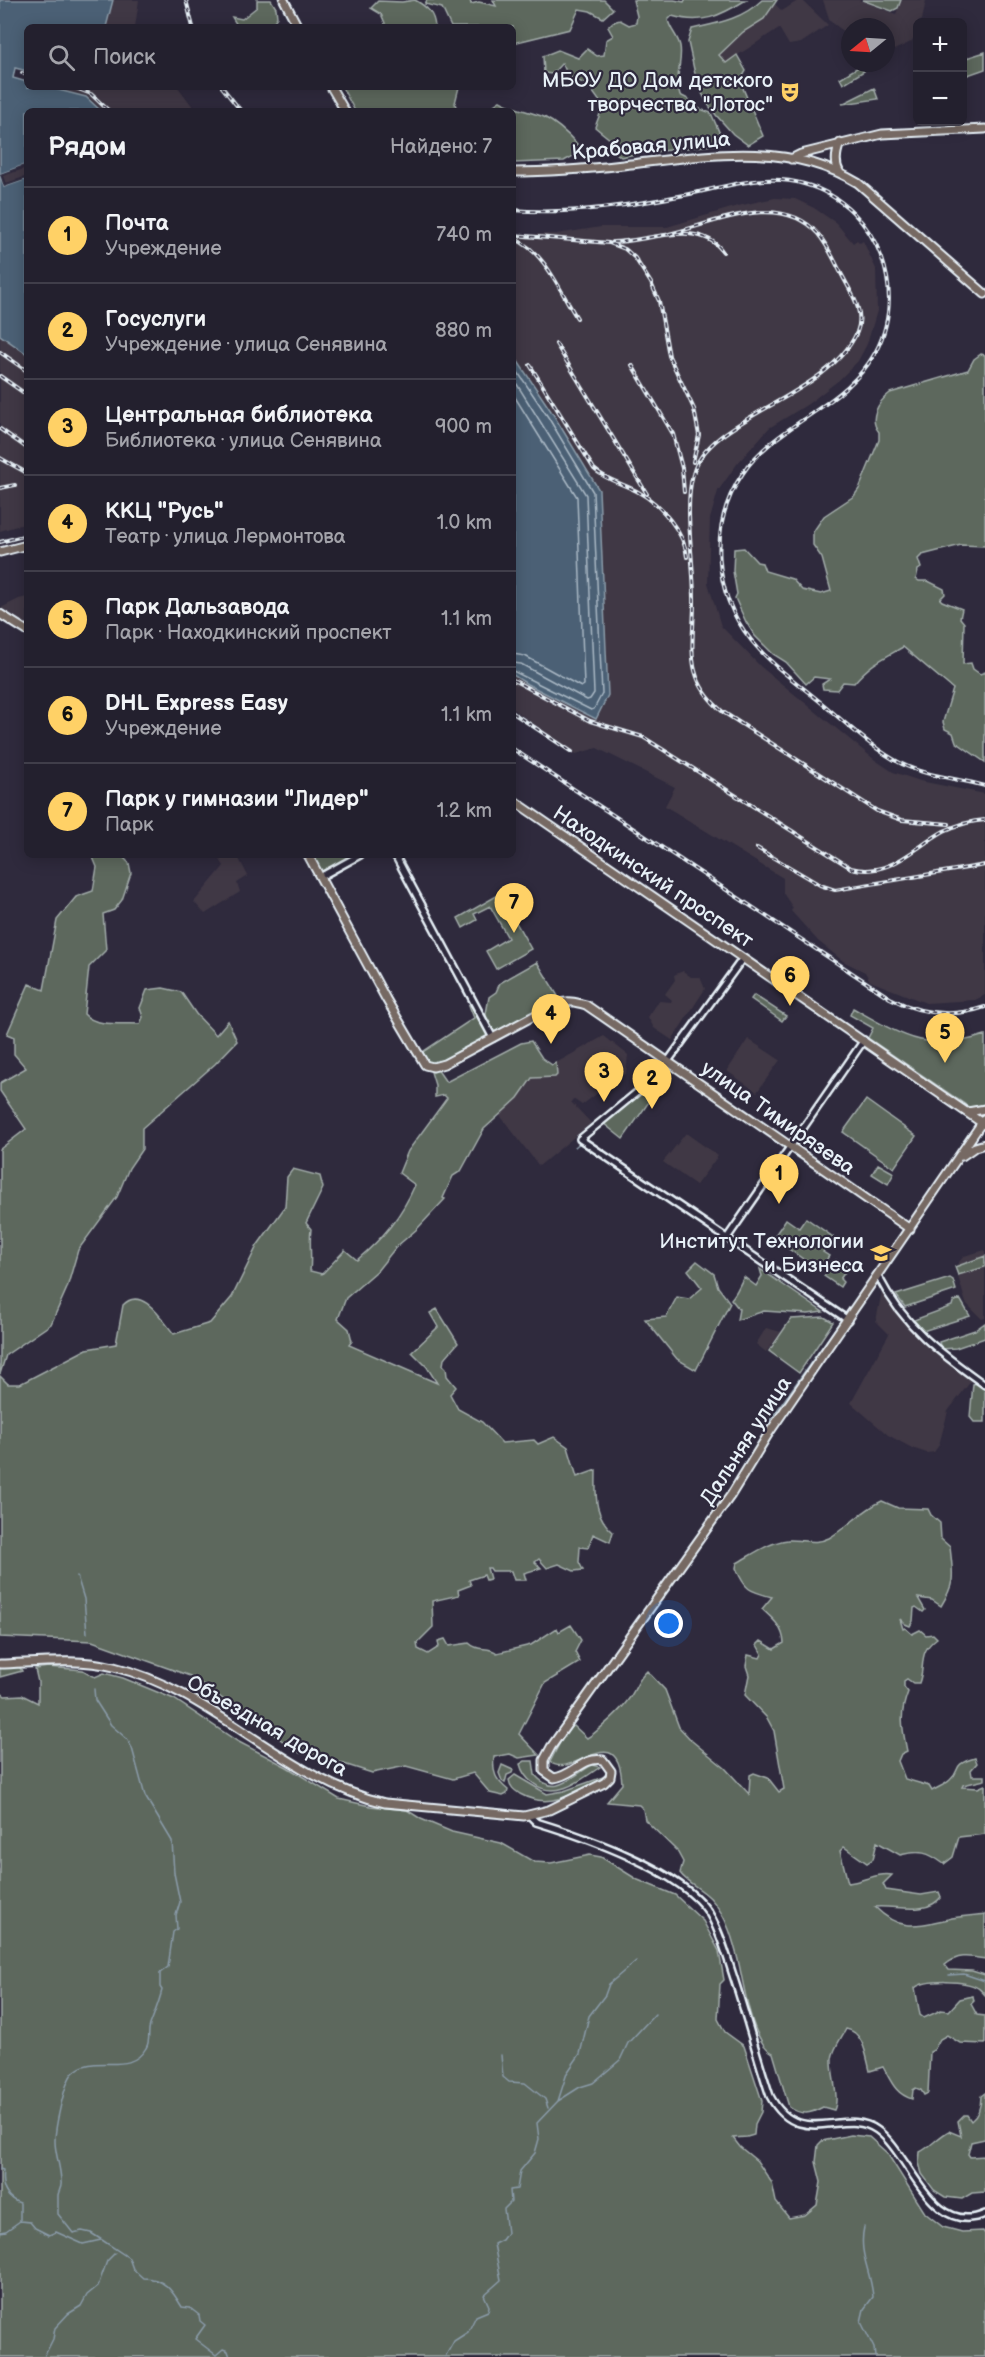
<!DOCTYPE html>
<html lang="ru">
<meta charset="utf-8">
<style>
body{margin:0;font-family:"Balsamiq Sans",sans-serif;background:#2f2d3a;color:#f1f3f6}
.controls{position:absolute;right:18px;top:18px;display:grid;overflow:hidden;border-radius:9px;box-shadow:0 3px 15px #0003}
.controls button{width:54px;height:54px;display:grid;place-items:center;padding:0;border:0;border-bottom:2px solid #403e4a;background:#23202e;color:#f1f3f6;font:30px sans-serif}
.compass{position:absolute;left:841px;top:18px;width:54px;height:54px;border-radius:50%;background:#23202e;box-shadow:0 3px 15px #0003;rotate:252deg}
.you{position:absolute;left:669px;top:1624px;width:21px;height:21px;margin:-15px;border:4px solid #fff;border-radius:50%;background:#1a73e8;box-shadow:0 0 0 9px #1a73e833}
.badge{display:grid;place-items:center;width:39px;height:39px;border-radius:50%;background:#ffd166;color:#111;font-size:20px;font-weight:700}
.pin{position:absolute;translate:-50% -50px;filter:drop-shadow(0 2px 3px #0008)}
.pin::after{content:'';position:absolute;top:32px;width:21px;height:18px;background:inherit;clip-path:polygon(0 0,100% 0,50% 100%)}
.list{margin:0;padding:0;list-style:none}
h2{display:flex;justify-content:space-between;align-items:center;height:78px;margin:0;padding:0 24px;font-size:26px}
h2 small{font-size:20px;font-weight:400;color:#a3a3aa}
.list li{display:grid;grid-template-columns:39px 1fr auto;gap:18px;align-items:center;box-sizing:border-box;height:96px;padding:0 24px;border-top:2px solid #403e4a}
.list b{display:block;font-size:22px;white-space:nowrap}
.list p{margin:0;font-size:20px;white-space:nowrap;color:#a3a3aa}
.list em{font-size:20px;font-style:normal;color:#a3a3aa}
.icon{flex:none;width:33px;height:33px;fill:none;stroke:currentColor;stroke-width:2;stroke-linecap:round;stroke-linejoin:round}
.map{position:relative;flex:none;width:985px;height:2357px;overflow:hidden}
.search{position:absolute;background:#23202e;box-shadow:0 3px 15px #0003;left:24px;top:24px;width:492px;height:66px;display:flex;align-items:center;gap:15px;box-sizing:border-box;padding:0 21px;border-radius:9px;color:#a3a3aa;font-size:22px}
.panel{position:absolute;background:#23202e;box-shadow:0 3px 15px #0003;left:24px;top:108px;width:492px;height:750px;border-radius:9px}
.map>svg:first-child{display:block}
.built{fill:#403845}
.green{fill:#5d685d;stroke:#a2acaa;stroke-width:1.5}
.water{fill:#4b6175;stroke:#8a9ba9;stroke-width:1.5}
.pier{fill:#2f2a3d}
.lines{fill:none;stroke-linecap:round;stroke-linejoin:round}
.shore{stroke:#a9b7c4;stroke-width:1.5}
.stream{stroke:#8a9ba9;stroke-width:1.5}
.minor-casing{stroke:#e8f1f8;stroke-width:10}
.major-casing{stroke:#e8f1f8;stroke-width:11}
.minor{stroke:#2f2a3d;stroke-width:5}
.major{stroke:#766964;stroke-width:7}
.rail-casing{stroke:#e8f1f8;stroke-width:4}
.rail{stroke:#2f2a3d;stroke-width:1.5;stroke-dasharray:4.5;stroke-linecap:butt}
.labels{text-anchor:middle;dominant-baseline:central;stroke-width:4.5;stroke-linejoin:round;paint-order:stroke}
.poi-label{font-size:21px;fill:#e8f1f8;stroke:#2f2a3d;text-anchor:end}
.street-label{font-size:21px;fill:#e8f1f8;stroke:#2f2a3d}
</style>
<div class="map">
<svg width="985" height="2357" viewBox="0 0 985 2357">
<rect width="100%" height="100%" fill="#2f2a3d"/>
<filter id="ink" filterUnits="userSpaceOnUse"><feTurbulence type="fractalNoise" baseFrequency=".0167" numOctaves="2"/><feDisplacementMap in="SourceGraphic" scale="12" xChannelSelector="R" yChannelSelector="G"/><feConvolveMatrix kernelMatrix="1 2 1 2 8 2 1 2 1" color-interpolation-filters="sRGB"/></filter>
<g filter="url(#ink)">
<path class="built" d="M113,0h26l-4,27h-29z
M799,0h3l26,25 -27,18 -12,2 -10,-17 -53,35 -7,-8 24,-23 21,-13 11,-15 7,7z
M823,0h36l37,14 6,-14h24l-4,20 -4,2 -2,13 -5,7 -17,8h-8v-23h-36v9l-20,-15z
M47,87h131l18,24h-95l-15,-14z
M27,164v15l-23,8 -4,-13z
M775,198l20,1 19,9 22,15 17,20 4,-3 3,3 3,-2 13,28 1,42 -10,33 -9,17 -19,19 -31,24 -39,24 -32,36 -19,27 -8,28 -2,64 13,43 40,41 114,93 18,12 27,9 65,13v201l-10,5 -49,3 -56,-22 -5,-9 -22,-11 -25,-20 -27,-30 2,-3 -10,-15v-15l-118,-72 10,-19 -78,-39 -21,6 -63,-45v-34l14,9 72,-194 -46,-76 -40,-60v-120h43l45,-7h66l71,-21z
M0,335l27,19v169l-27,8z
M27,597v27l-26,-16 18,-9z
M217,855h20l11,21 -11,7 3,9 -35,22 -11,-12 30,-36z
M683,971l8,6h9l5,12 -33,51 -18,-12 -6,-11 11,-16 12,1 1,-2 -7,-6 10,-14 -1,-5z
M604,1036l24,19 -2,19 -5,1 -39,30 -9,-6 -2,3 20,21 -52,43 -40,-52 19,-16 14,-20 23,-1 2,-2 -1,-12z
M748,1039l32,21 -23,32 -30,-21z
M686,1133l32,23 -22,29 -33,-23z
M985,1250v68l-3,1 -16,-16 -11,-36 9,-11z
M883,1286l36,49 55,42 -26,34 -9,34 -5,7 -7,1 -15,-5 -24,-13 -37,-32 38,-69 -13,-13z
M766,1328l15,4 -15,20 -10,-8z"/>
<path class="green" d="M257,0h14l5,8 1,9 -7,10h-32l-6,-10 10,2 15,-12z
M415,0c12,7 19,13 20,27h-51l1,-4 -4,-9 -10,-6 7,-7 24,1z
M427,0h43l1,4 8,-2 17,4 -3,-6h111l9,9 -10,9 -13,-7 -11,-2 -9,20 -57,14v-16h-62l-9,-19 -17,-4z
M633,0h41l10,2 1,-2h61c-26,16 -44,25 -74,16l-4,4c2,10 10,16 12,26 3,16 -6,30 0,49l10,5 2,6 19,7 9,21v10l-84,10 -15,3 -10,-8v-9l-16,-13 8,-21 -15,-21 -23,-10v-6l-3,-6 -10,11 -8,-1 -1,-17 15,-6 20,8 9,-9 10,7 7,-1 2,-15 7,-4 -5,-9 5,-5 7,-2 9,5 7,-2 1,-7z
M762,0h15l-13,19 -21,13 -24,23 7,8 11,-8 9,16 -6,10 23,55 -15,9 -15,-11 -17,-19 -9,-12 -10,-20 -9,-41 4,-13c27,-6 50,-10 70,-29z
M862,0h39l-3,8 -6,3z
M985,52v17l-20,7 -2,-17z
M860,66l4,5 -21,13 -3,-6z
M342,87h117l-4,16 2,8h-102z
M874,88l4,11 -36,5z
M500,101c14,8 29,10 44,16 12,6 24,17 33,27l-2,11 -11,6 -51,2v-52h-20l1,-6z
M981,354l4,1v191l-24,-1 -39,10 -4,4 3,9 -3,2 -2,9 3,2h9l16,8 1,5 -5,5 2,2 20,8 -2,9 4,5 -1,41 8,-1 2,6 7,5 5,-2v90l-29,-20 -3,-9 -8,-4 -2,-7 10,-33 -50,-42c-21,12 -33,17 -49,36l-11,-1 -6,8 -14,-1 -1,-5 8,-5 -16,-2 -8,7 -20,-22 -13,-8 -18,-18 -9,-14 -11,-24 2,-4 -4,-23 1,-22 10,-1 13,14 5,1 3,8 27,8 10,11 19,4 10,-3 -9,-33 -9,-13v-13l11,-16 30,-20 5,-7 20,-49v-8c-11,-13 -1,-30 11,-39l78,-23 6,-11z
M92,855h29l8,8 2,10 -9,27 -8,10 -11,4 3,36 -17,17 -5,47c11,13 39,9 56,10l3,-7 -3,-9 7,-18 16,-2 18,4 15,22 20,21 12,-14 9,20 -22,23 -73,64v21l-13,19 -12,29 -39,53 -11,38 -16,36 -45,31 -6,19v-225l26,-20 -26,-38v-8l26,-15 -12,-14v-17l-7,-3 22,-50 15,6 13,-70 19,-23 17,-6 4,-24z
M312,855h44l-34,18z
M500,894l31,55 -35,20 -10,-18 22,-13 -18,-32 -16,8 3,6 -14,8 -5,-10z
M537,962l21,34 -1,4 -64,33 -8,-14 4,-22 7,-5 4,-9z
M754,995l32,21 -4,5 -31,-22z
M469,1005l5,2 15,29c-18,10 -44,32 -63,26l-5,-9 53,-35z
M853,1008c48,27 75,46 132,27v69l-8,3h-8l-101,-69 5,-10 -23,-13z
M531,1041l11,17 10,7 4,-2 1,12 -2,2 -23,1 -14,20 -34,31 -23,42 -8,5 -10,22 2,1 -28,30 -21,18 -19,24 -31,27 -8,21 11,10 3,12 -3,4 88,38 -10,-16 -15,-15 26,-25 -8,-14 7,-4 21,34 -14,16 -1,6 3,3 1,8 9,11 -6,7 8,15 24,13 20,21 32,-3 4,4 16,-7 14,10 9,30 19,-7c0,24 -3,45 17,62l-3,10 -17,-8 -5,14 -8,-1 -1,15 4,8 -9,1 -15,-7 -12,4 -8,-9 -4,3 6,6 -17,5 2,7h-12l-3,-9h-19l-2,-3h-3l3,11 -4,1 -2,-5 -15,5 2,5 -13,5 1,5 -27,6 1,26 -16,16 1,6 10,5 11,-7 -1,-6 7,-2 4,7 20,-3c9,9 19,3 28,10l34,-8 26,-17 2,4 12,-7 10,15 -6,12 5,10 -35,21 -26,51 20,21 -20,3 -9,-4 -16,3c-2,16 2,23 14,33l-1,4 -4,2 -13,-3 -17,-20 -20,6 -47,-13 -34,7 -50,-16 -22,-4 -110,-77 -98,-35 -92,-4v-261l8,8h12l67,-35 29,-5 7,-39c19,-20 40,16 51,29l36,-11 22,-26 25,-51 28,-39 2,-30 6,-8 27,7 3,12 -17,35 5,6c-2,15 1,27 -1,42l12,3 23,-24 12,10c26,-22 44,-43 58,-75l-16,-12 9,-22 39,-53 -3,-3 -9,2v-12l-4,-13 6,-3 9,13 75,-39z
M652,1084l6,5 -35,50 -20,-16z
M866,1100l50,36 -22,32 -51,-36z
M878,1164l16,9 -6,11 -16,-10z
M806,1218l27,19 -10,15 6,4 -10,14 -46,-32 13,-19 13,9z
M985,1256v11l-27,8 -3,-8z
M836,1260l12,8 -8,11 3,3 -3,5 -16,-11z
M697,1261l17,13 4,13 12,16 -34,67 -19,-11 -32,-40 21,-2 11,-20 12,2 13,-11 -14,-18z
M760,1269l63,43 -15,2 -44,-3 -27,9 2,-11 -8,-10c6,-6 8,-14 13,-22l12,9 6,-10z
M950,1278l3,2 3,10 -51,17 -9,-12z
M960,1299l10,17 -47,15 -9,-11 38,-14 1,-4z
M824,1317l9,5 -34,51 -30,-22 22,-32z
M985,1323v15l-29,10 -15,1 -2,-7 36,-12z
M978,1383l7,5v34h-11l-4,-5 3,-33z
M882,1501l16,7 30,1 3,6 9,8 1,16 9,8c3,28 6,35 -9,59l-9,-6 -14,-2 7,12 -2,2 -7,-5 -2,1 -1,13 -3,5 -5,-2 -5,-5 3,10 2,-1 7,6 8,-4 6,5 7,-1 4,4c-20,15 -11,26 -18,45h-6l-6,-4 -3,2v6l4,5c-9,23 -6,35 -1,59l-6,3 -3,7 7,18 24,7 3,5c6,-4 13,-6 18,-11 12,-10 0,-15 25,-22l2,5 -6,7 1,6h13v4l-22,5 -1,2 16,1 7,-3v49l-26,3 -6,20 -9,7c-16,-12 -24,-14 -44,-9l-23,-13 -4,17 -6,4 -23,-16 -4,4 8,32c14,-1 30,-11 44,-8l-9,9 3,6 35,5 18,-3 2,5c-14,19 -45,8 -66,10 25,25 41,19 73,12 12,-3 25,-3 37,-5v45c-17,-3 -27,-5 -40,6l4,5 23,1 13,4v20c-1,-1 -5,-6 -7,-7 -12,-8 -53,-9 -63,0l5,27 4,3 17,-8 8,1 11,-12 13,-3 1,5 -3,3 6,11 8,1v28l-25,-1 -13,-8 -7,4 -6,11 -4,2 -2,41 -4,2 -3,-5 -5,-2 -3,2 -1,9c-17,-5 -21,-18 -29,-32l-13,4c-4,-15 -6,-39 -24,-42 -4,8 -13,20 -14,30 -1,15 8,39 2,51l-11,-3c-13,7 -21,9 -34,0l-16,-54c-21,-10 -29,-67 -34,-89 -5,-21 -12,-48 -27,-64 -9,-11 -24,-16 -32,-27l3,-11 -6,-11 -32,-31 -2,-11 -4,-4 -32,-3 15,-18c-3,-68 -50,-3 -72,-22l18,-35 6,-1 13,12 5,-3c13,-11 26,-21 36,-35 8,-10 9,-20 19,-29l18,19 14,37 13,14 33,27 24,26 1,-19 4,-2 14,5 11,14 5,-3 -10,-58 -7,-13 -22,-23 4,-20 -3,-9 2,-11 12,3 2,-4 -5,-9 4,-4 13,8 10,-6c-1,-16 -11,-24 -22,-34l10,-12c-23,-6 -27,-7 -36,-29l1,-5c16,-9 32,-21 51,-23 13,-1 28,5 41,-2 19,-11 33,-28 53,-37z
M19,1666l3,5 -22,6v-10z
M48,1667l35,3 12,7 9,-4 19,5 51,21 63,42 50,26 52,32 31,7 37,4 14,9 31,13 49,11 33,19 17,1 39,-8 11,2 37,23 37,15 28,26 16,30 5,29 -4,4 -2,35 7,13 19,14 18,55 -1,11 -6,12 -1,11 -7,2 -14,1 7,9 17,14 15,22 4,19 13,16 16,-3 12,-10 4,-23 -5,-20 2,-17 4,-4 29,-6 18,2 18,16 38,60 18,14 19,5 21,-1 2,3v123h-985v-665l5,4 17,-1 16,8v-21l-3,-13z
M525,1761h8l2,14c21,24 36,1 57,-10l8,2c-20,14 -45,34 -67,16 -7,-5 -11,-11 -13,-19z
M502,1765l11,5 -1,3 -5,2 -2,8 -3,-2 -3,-8z
M515,1775l32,19 17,-3 39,-14 -3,3c-26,14 -51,30 -80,14 -6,-4 -10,-7 -11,-14z
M985,2093v46l-14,3 -3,12 2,3 15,-1v36l-13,1 -10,6 -17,-2 -11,-7 -12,-16 -3,-11 1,-11c10,-5 18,-15 29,-21l12,5 -3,-15 6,-6h3l4,6c8,-6 10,-15 10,-25z"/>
<path class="water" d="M0,0h113l-7,27h-79v44l-12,-3 -2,10 14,4v5h20l39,10 15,14h-74v53l-27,10z
M0,175l4,12 23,-8v175l-27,-19z
M513,354l40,60 46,76 9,205 -12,24 -69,-35 -14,-9z"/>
<path class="pier" d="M27,164v4l-24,8 3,7 21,-7v3l-23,8 -4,-13z"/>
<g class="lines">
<path class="shore" d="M513,365l35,52 45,75 9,202 -8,15 -3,1 -78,-39
M513,378l73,117 8,198 -4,6 -3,1 -66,-36 -8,-1
M513,394l64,103 7,188 -3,2 -56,-31 -12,-2"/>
<path class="stream" d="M575,1147l6,-5
M695,1220l22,15
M731,1244l110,76
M766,1426l73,-103
M77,1576l7,23 3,34
M94,1689l1,11 16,25 16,14 5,9 13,48 27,45 2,32 6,29 -4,13 1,14 -4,3 -5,35 -8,6v14l2,3c-3,13 -8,24 -12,35 -3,8 1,15 -4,23 -17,30 -54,3 -74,26 -8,10 -17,54 -17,67 0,13 6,27 6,41 1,5 -2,8 -3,13 0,6 0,12 0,19l15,19 9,-2 9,2 11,7 27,18 4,11 10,9c21,0 29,12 39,29l8,1 9,7 1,6 5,4 -10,14 21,16 7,-6 5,2 2,6
M949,1975l15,-1 21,7
M501,2055l2,22 6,5 16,1 20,16 3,9
M558,2101l22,-14 13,-4 27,-23 8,-17 27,-29
M0,2169l3,1c-2,15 1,28 17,33v18l10,1 5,6 14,7 7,-3 27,12 18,-4
M864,2227c-6,27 7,43 9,70l-9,12 -3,13 13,26 1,9
M0,2232l6,-1 14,-10
M44,2357l9,-18 2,-11 13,-14 13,-8 6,-11 11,-9 9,-25 8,-8
M445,2357l9,-16 14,-9 8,-16 12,-5 1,-5 -5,-11 17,-15 -7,-36 8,-4 5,-7 -3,-24 7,-7 -1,-12 7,-1 3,-18 15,-18 4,-14 -2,-16 21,-22 9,-28 13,-19 9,-38 16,-21 4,-11 27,-23"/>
<g class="minor-casing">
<path id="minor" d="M395,855l98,183
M320,877l40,-22
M743,958l-85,117 -78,64 268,181
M727,1238l137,-198
M878,1276c26,51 62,77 107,109
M530,1816l6,6c49,15 145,48 173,91 10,17 16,37 22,56 14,42 25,85 39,127 29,55 74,10 107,34 33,23 54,108 108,84"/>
</g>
<g class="major-casing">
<path id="major" d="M284,0l14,27
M331,87l14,24
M791,159l10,-5 81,-20 103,-5
M513,172c37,0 74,-3 110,-7 79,-9 163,-26 235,18l127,111
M840,173c-6,-9 -4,-20 0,-30
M0,552l27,-7
M0,614l27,17
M513,800l472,325
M308,855l78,144 39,66 8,2 11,-3 112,-60c11,-4 19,-2 30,1l324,224
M968,1112l17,-3
M962,1156l13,-9 10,-3
M0,1664c37,-1 77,-6 114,3 98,23 173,114 271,136l139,13 25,-6 55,-27 6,-6 1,-6 -8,-11c-20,-4 -30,16 -49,18l-10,-7v-11l7,-13 180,-252 38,-62 216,-315"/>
</g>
<use href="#minor" class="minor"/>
<use href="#major" class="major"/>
<g class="rail-casing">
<path id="rail" d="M186,0l7,27
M22,73l5,2
M73,87l18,7 18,17
M222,87l19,24
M513,210c52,5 114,-4 166,-14 40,-7 84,-24 125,-12 76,21 110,116 64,180 -33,46 -93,62 -125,109 -35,51 -30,120 8,167 20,25 48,44 73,65 24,20 49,44 78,59 26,13 56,14 83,22
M669,234c46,-11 112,-43 149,0 11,13 17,28 25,43 9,17 22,35 14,55 -29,66 -149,84 -164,142 -10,35 2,93 1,131 -1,45 -10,74 29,107l154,99 25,9 47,4
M513,235l96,8 16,6 10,9 16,25 8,18 10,55 25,53 5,26 -6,27
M515,239c30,13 45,52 62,79
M613,242c33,0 87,-24 110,10
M556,344l91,150
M0,352l27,19
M530,365l64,104c13,12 31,15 46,24 20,11 45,40 47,64
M632,365l41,69 9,34 2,24
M0,376l27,19
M0,429l27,19
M0,458l27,15
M0,488l15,-3
M0,542l27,-7
M513,680l77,41 53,16 208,131c39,10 62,-20 93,-37 13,-6 27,-10 41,-11
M513,713l59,39
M513,749l377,249c30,16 62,20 95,9
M757,848l63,37 15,5 150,-25"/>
</g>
<use href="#rail" class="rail"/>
</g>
</g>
<defs>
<g id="theatre-bare" transform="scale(1.62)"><path d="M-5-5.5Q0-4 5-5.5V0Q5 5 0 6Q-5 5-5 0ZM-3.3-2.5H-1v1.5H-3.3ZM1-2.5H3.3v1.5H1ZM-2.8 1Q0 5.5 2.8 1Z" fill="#ffd166" stroke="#2f2a3d" stroke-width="2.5" paint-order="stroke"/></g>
<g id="university-bare" transform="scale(1.62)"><path d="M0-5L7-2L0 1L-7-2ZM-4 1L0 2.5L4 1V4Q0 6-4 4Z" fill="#ffd166" stroke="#2f2a3d" stroke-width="2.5" paint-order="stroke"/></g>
</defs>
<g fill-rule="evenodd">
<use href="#theatre-bare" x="790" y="92"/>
<use href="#university-bare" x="881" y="1253"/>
</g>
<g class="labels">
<g class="poi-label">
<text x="773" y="80">МБОУ ДО Дом детского<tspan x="773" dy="24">творчества "Лотос"</tspan></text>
<text x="864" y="1241">Институт Технологии<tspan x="864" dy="24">и Бизнеса</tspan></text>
</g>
<g class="street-label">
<text transform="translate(651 146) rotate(-5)">Крабовая улица</text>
<text transform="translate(653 877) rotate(34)">Находкинский проспект</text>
<text transform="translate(778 1118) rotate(35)">улица Тимирязева</text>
<text transform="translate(746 1441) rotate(-57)">Дальняя улица</text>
<text transform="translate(267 1726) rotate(30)">Объездная дорога</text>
</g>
</g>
</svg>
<div class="controls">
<button>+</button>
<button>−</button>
</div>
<svg class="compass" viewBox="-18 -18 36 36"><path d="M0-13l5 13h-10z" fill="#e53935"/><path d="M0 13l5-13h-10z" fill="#a3a3aa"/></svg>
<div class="you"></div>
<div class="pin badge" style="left:779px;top:1204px">1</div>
<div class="pin badge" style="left:652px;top:1109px">2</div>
<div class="pin badge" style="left:604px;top:1102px">3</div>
<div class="pin badge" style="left:551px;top:1044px">4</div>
<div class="pin badge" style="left:945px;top:1063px">5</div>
<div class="pin badge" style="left:790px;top:1006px">6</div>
<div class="pin badge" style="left:514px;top:933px">7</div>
<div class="search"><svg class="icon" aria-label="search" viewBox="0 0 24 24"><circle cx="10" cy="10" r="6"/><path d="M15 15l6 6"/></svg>Поиск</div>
<section class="panel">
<h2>Рядом<small>Найдено: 7</small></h2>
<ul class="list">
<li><span class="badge">1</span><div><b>Почта</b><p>Учреждение</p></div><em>740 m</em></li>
<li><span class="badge">2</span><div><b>Госуслуги</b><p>Учреждение · улица Сенявина</p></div><em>880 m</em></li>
<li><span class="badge">3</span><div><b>Центральная библиотека</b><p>Библиотека · улица Сенявина</p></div><em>900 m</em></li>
<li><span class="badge">4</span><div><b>ККЦ &quot;Русь&quot;</b><p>Театр · улица Лермонтова</p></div><em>1.0 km</em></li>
<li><span class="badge">5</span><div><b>Парк Дальзавода</b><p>Парк · Находкинский проспект</p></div><em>1.1 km</em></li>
<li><span class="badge">6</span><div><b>DHL Express Easy</b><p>Учреждение</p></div><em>1.1 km</em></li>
<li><span class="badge">7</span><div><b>Парк у гимназии &quot;Лидер&quot;</b><p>Парк</p></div><em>1.2 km</em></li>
</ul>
</section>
</div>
